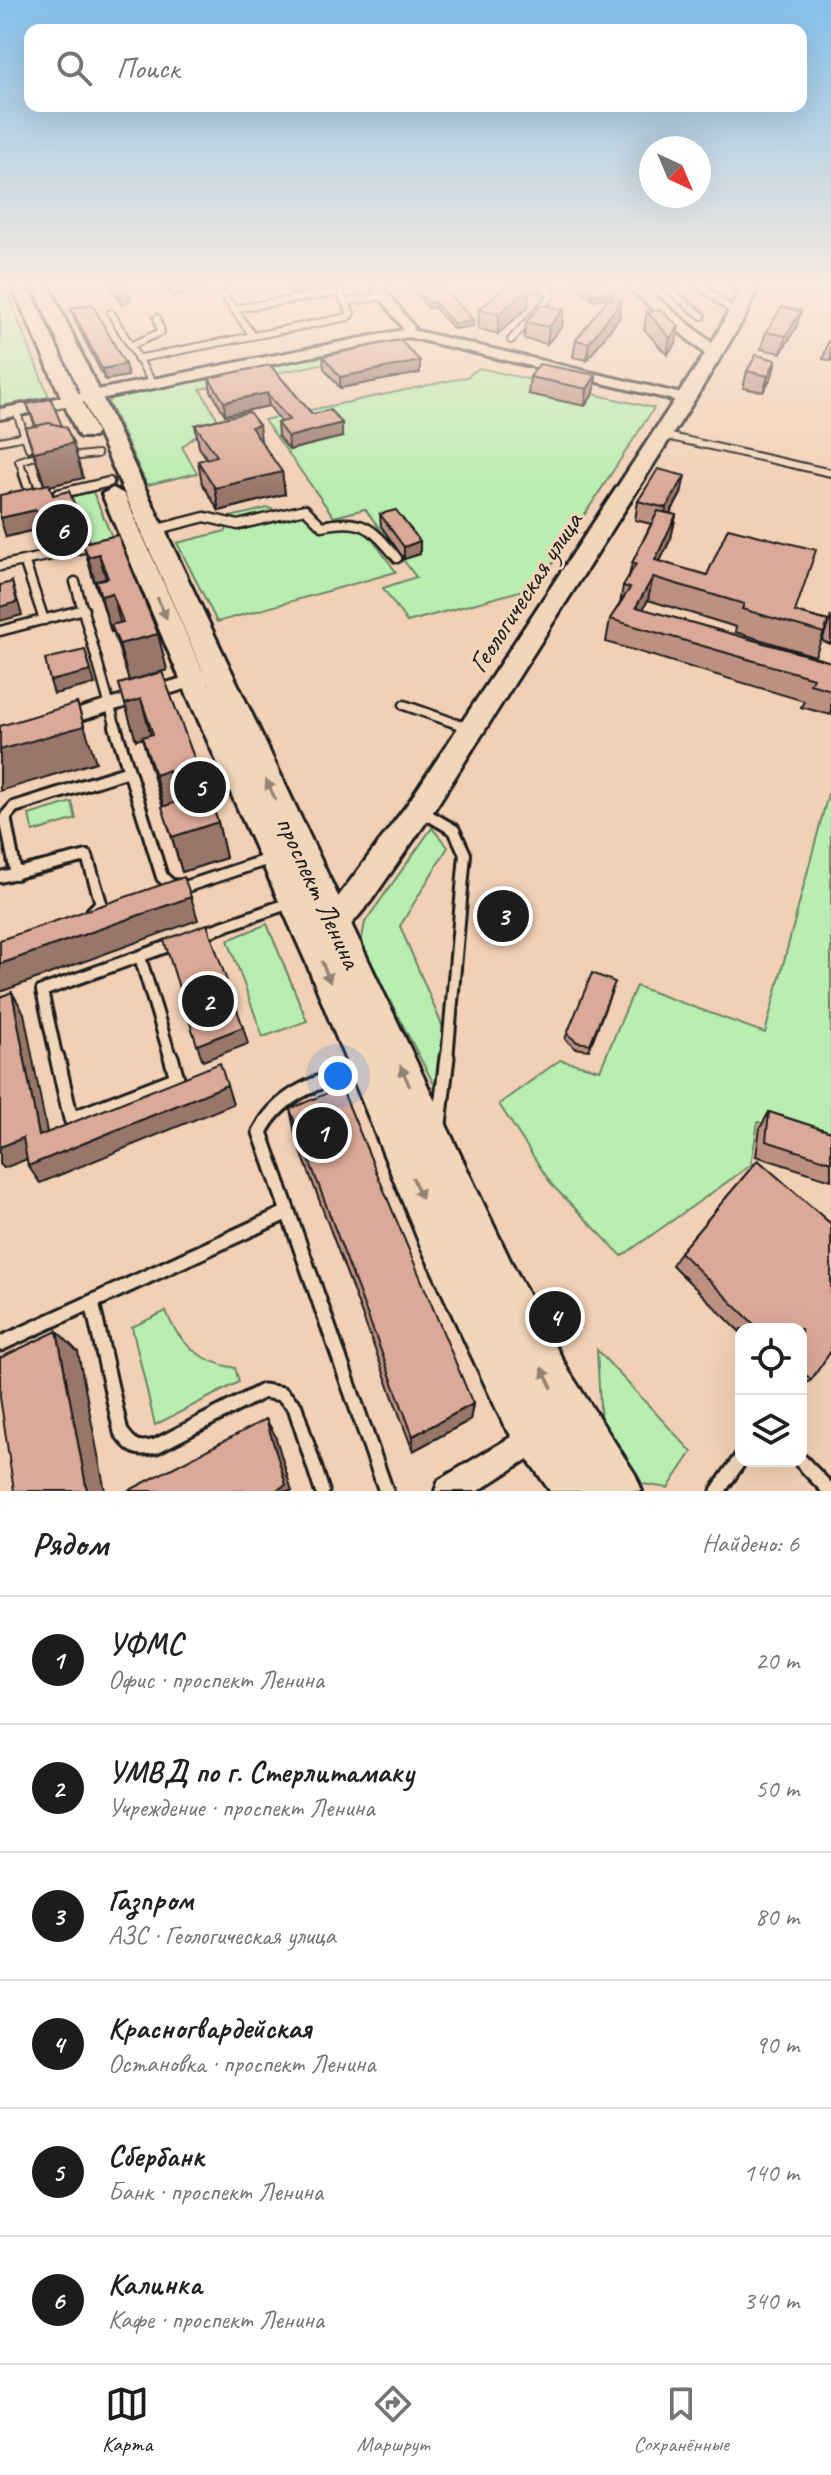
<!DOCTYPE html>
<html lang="ru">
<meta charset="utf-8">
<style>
body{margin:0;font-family:Caveat,sans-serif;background:#f6f6f6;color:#202124}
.controls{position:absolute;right:24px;bottom:24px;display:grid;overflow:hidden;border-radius:16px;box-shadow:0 8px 32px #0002}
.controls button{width:72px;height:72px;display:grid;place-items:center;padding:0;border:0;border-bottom:2px solid #e0e0e0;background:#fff;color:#202124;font:40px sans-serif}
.compass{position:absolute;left:639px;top:136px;width:72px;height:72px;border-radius:50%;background:#fff;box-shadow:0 8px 32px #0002;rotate:136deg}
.you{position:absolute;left:338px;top:1076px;width:28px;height:28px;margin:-20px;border:6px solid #fff;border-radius:50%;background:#1a73e8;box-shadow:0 0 0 12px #1a73e833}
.badge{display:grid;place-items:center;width:52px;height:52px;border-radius:50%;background:#1c1c1c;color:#fff;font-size:26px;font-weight:700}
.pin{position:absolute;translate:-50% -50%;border:4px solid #fff;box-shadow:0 2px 8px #0006}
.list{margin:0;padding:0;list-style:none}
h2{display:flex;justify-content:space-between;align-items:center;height:104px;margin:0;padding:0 32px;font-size:34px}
h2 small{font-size:26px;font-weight:400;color:#757577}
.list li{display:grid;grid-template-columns:52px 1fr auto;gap:24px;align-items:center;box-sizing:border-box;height:128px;padding:0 32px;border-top:2px solid #e0e0e0}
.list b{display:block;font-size:30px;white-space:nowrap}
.list p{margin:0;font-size:26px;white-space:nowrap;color:#757577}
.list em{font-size:26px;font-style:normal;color:#757577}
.icon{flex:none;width:44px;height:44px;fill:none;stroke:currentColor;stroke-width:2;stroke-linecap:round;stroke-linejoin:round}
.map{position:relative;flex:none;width:831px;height:1491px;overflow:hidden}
.search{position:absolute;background:#fff;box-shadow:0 8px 32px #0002;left:24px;right:24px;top:24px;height:88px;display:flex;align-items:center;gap:20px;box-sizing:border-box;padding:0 28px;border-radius:16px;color:#757577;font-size:30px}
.sheet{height:872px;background:#fff}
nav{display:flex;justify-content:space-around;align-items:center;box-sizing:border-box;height:112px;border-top:2px solid #e0e0e0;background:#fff;font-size:22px;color:#757577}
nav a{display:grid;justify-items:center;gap:4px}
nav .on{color:#1c1c1c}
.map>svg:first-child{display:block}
.built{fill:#e7c1a9}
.green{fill:#b9eeb0;stroke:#6a8566;stroke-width:2}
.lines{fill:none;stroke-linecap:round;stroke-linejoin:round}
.service-far3-casing{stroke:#1c1c1c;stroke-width:10}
.service-far2-casing{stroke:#1c1c1c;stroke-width:13}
.service-far1-casing{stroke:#1c1c1c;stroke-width:16}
.service-casing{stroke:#1c1c1c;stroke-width:19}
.minor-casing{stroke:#1c1c1c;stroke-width:6}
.tertiary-casing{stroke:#1c1c1c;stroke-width:6}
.secondary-casing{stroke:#1c1c1c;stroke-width:6}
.primary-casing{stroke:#1c1c1c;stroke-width:6}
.service-far3{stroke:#f2d6b9;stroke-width:6}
.service-far2{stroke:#f2d6b9;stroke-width:8}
.service-far1{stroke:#f2d6b9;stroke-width:10}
.service{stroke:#f2d6b9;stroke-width:13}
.minor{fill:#f2d6b9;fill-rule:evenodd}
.tertiary{fill:#f2d6b9;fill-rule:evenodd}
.secondary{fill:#f2d6b9;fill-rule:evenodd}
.primary{fill:#f2d6b9;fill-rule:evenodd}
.wall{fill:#bc9182;stroke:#1c1c1c;stroke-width:2}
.shaded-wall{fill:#99766a;stroke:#1c1c1c;stroke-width:2}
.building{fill:#dba997;stroke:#1c1c1c;stroke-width:2}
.oneway{fill:#928272}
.labels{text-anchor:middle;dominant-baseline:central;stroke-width:6;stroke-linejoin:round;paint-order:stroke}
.street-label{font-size:28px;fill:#1c1c1c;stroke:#f2d6b9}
</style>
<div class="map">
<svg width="831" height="1491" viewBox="0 0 831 1491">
<rect width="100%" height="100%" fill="#f2d0b5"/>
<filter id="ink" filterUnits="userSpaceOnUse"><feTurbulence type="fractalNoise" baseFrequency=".0125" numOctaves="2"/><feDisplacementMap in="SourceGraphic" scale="16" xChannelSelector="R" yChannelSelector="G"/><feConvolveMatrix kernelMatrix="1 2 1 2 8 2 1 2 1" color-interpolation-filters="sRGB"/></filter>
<g filter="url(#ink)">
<path class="built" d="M665,283h75l-21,42z"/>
<path class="green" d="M0,283h3l46,114 -49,9z
M392,341l6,7 -198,41 17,29 -35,29 15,26 -50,12 -39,-83 5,-5z
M479,368l175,40 -116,178 -131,36 -24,-34 33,-11 -51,-68 -31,8 -70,-97 203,-43z
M93,492l19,45 -22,6 -16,-40 -11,3 -3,-7z
M268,508l23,7 22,-5 13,14 32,-5 38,53 -179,50 -40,-79 49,-12v-13z
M828,794l3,1v348l-73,-21 -7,43 -129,91 -70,-71 -53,-81 61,-44 40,10 36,-84 129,47z
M72,802l4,17 -43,13 -4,-17z
M432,828l16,19 -48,79 44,104 -8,58 -72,-136 -2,-14 3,-16z
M267,924l40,97 -44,16 -35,-97z
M166,1311c12,33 35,51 69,57l4,14 -84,43 -23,-98z
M597,1350l95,102 -24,36 -25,-4 -42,-59z"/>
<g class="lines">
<g class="service-far3-casing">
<path id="service-far3" d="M215,283l38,53
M660,283l42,33
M697,283l41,32
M732,283l17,13
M822,283l9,6
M345,302l39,-6
M233,309l106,-17
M111,313l41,69
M511,340l41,-45 -13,-12
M130,346l31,-14 -4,-14
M137,359l211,-42 3,-4 -17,-30
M16,410l13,38
M662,435l169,38
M0,441l25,-5
M68,452l11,4 18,-2
M25,476l-6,-15 26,-8"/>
</g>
<g class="service-far2-casing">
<path id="service-far2" d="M24,474l8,23
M58,494l51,-12
M154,530l51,-13 33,8 67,-16 17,17c41,-9 50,2 75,32
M25,563l19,57
M0,566l93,-20
M75,582l41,146
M0,631l84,-22
M404,705l65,23"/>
</g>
<g class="service-far1-casing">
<path id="service-far1" d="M115,726l47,151 9,8 17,1 84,-28
M464,726l5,2
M421,811l33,19 11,24 -18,205
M16,874l-10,-52v-6l8,-9 115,-36
M0,877l87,-21 14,47 -9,9
M199,935l91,-32
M140,957l31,102
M57,1059l-15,-68 135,-48"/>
</g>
<g class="service-casing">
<path id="service" d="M57,1057l14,62 106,-41 -6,-21
M359,1067c-39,15 -79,25 -99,65l126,359
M439,1124l8,-67
M92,1302l29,130c11,15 16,19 35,14l107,-55 19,3 13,13 27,84
M0,1344l288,-132
M801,1461l29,30
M718,1491l23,-33"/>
</g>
<g class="minor-casing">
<path id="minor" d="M369,283h11l34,44 -2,8h-8l-2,-8z
M206,671l8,6 -2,4 -154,46 -9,-6 3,-4z
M538,1421l10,5 5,10 -5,10 -70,45h-43l4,-11z"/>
</g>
<g class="tertiary-casing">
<path id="tertiary" d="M408,329l278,66 7,4 -7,4 -278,-66 -408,82v-10z"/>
</g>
<g class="secondary-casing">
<path id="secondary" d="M623,283h16l73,60 32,-60h15l-13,32 -51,84 -266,419 -58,83 -27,32 -11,4 -11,-4 -4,-9 91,-122 296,-448z"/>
</g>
<g class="primary-casing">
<path id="primary" d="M11,283h16l70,150 -3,4h-14l-3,-4z
M32,283h16l462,977 58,110 67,104 7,17h-92l-46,-66 -83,-178 -115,-285 -125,-281 -79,-187 11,-6 11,6 83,187 5,11z"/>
</g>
<use href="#service-far3" class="service-far3"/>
<use href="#service-far2" class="service-far2"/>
<use href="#service-far1" class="service-far1"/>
<use href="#service" class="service"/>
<use href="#minor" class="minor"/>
<use href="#tertiary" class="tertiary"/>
<use href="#secondary" class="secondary"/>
<use href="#primary" class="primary"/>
</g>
<path class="wall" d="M108,283h19l3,17 -8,5z
M163,283h41l1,7 -33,6z
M282,283h42v4l-34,7z
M406,283h32l35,43 -19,3 -20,-22 -6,1z
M503,283h37v9l-11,1 -1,14 -30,27 -20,-5 1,-20 27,-22z
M574,283h31l8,14 -21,3z
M621,301l-2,17 -32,42 -14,-3 3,-17z
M71,308l57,68 -23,4 -31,-61z
M564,309l-2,17 -15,18 -23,-5 2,-17z
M801,311l-5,17 -15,25 -20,-4 5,-17z
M647,312l29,31 -9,12 -23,-26z
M831,337v24l-8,-2 5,-17z
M323,356l97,17 -80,15 -16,-20z
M776,360l-4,16 -9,16 -20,-4 4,-17z
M270,365l42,49 30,23 -53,13 -11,-14 -1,-13 4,-1 -12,-16 -44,9 -14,-24 -2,-13z
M596,375l-2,18 -9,13 -57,-12 2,-17z
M27,404l56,74 -34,8 4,9 33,45 -36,10 -8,-22 -36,9 38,-52 -19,-57 10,-2z
M195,425l66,17 21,30 3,22 -66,17 -17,-28 -4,-22 9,-2 -8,-12z
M681,494l-11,20 6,1 -5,23 -11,23 135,51 33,9 -13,35 -80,-24 1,-5 -88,-27 -5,9 188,53v53l-30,-8 3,-6 -198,-59 4,-23 10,-15 3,-18 6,-10 3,-13 19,-39 -16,-4 3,-19z
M380,514l40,27v13l-16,5 -23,-33z
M118,535l40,99 9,36 -38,11 -16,-50 -2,1 -12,-39 -6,-14 -10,-36z
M831,616v28l-9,-3z
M162,672l56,150 8,36 -44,14 -40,-134 -6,2 -17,-56z
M489,892l29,36v6l-23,2 -7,-38z
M613,988l-24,62 -14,-2 -10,-9 2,-5z
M290,1109l183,295 -3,16 -57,31 -117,-313z
M769,1112l62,20v48l-75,-24 4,-28z
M758,1160l73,64v127l-20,29 -10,7v-58h-60v4l-69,-68 8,-13z"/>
<path class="shaded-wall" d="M118,283h9l3,17 -8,5 -5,-21z
M170,283h34l1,7 -33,6z
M289,283h35v4l-34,7z
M513,283h27v9l-11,1 -1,14 -30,27 1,-20z
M614,291l-1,6 -21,3v-5z
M621,301l-2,17 -32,42 2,-17z
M434,302v5l-6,1v-5z
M564,309l-2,17 -15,18 2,-17z
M801,311l-5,17 -15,25 5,-17z
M473,320v6l-19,3v-5z
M679,326l-3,17 -9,12 3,-17z
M776,360l-4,16 -9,16 5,-16z
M420,361v12l-80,15v-11z
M125,364l3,12 -23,4 -3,-11z
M596,375l-2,18 -9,13 2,-17z
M267,393l2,13 -44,9 -1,-13z
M342,423v14l-53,13 -1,-13z
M259,425l3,22 -11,-20z
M73,443l10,35 -38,9 -11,-35z
M282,472l3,22 -66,17 -4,-23z
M685,476l-4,18 -19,33 4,-19z
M36,510l6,18 -36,9 -6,-19z
M676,515l-5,23 -19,40 1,-1 -5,23 -14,26 2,-19 19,-47z
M81,521l5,19 -36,10 -6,-19z
M420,541v13l-16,5v-12z
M99,554l10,36 -13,-9 3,12h-1l-10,-36z
M12,582l10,33 -22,6v-14z
M112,593l10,36 -11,3 -10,-36z
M158,634l9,36 -38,11 -10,-37z
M85,650l10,34 -41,10 -4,-13z
M141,699l10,37 -15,4 -11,-36z
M77,703l19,59 -96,29v-41z
M169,770l10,36 -14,5 -10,-36z
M218,822l8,36 -44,14 -10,-35z
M191,897l7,23 -198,72v-28z
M12,992l12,21 27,140 -12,-17z
M243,1027l5,17 -45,17 -6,-16z
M227,1085l6,19 -193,79 -12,-17z
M23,1138l12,18 -31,12 -4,-4v-17z
M57,1331l21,21 27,139h-18z
M473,1404l-3,16 -57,31v-15z
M266,1419l9,16 17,56h-17z"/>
<path class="building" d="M411,283h27l35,37 -19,4 -20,-22 -6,1z
M511,283h14l5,5 -31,26 -20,-5z
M580,283h25l9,8 -22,4z
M608,299l13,2 -32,42 -13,-3z
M92,304l33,60 -23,5 -31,-61z
M541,305l23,4 -15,18 -23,-5z
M782,307l19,4 -15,25 -20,-4z
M660,310l19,16 -9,12 -23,-26z
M400,340l20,21 -80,16 -17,-21z
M756,355l20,5 -8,16 -21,-5z
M539,364l57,11 -9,14 -57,-12z
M270,365l42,49 18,-4 12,13 -54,14 -11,-14 12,-3 -22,-27 -43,9 -15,-24z
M51,399l11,27 -13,-3 -13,3 -9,-22z
M249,412l10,13 -8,2 31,45 -67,16 -17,-27 19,-5 -22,-31z
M49,423l17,4 7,16 -39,9 -9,-24z
M658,469l27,7 -19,32 -28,-7z
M49,484l4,11 16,-4 12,30 -37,10 -8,-21 -36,8v-23z
M396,510l24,31 -16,6 -24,-33z
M658,511l18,4 -21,45 52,15 21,-47 88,22 -21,62 33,9 -4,12 -82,-24 2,-5 -91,-27 -17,30 195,55v28l-21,-6 3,-6 -203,-59 20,-31 -7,-2 13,-22 -4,-1z
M118,535l40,99 -39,10 -8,-19 12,-3 -11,-29 -11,3 -5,-15 12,-3 -9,-24 -11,3 -5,-14z
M12,582l5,20 -17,5v-22z
M85,650l6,21 -41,10 -5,-22z
M162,672l56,150 -46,15 -10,-30 18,-6 -11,-31 -14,5 -13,-38 11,-3 -12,-35 -16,5 -6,-20z
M77,703l7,23 -84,24v-24z
M184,877l7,20 -191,67v-24z
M511,890l7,38 -22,2 -7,-38z
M207,924l36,103 -46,18 -33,-105z
M592,973l23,9 -25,62 -13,-2 -10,-8z
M12,992l27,144 181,-73 7,22 -199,81 -5,-28 -23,9v-150z
M341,1087l132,317 -60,32 -123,-327z
M769,1112l62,20v30l-65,-21z
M758,1160l73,64v127l-20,29 -10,-10v-41h-42l-79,-77z
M57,1331l30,160h-73l-14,-94v-39z
M266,1419l20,66 -11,6h-147z"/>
<defs><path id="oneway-solid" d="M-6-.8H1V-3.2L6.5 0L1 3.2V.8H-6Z" transform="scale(2)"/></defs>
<g class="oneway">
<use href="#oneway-solid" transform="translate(162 608) rotate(66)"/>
<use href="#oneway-solid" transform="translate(271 790) rotate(-115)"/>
<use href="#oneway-solid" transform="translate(326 972) rotate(68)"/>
<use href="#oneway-solid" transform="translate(405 1076) rotate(-114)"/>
<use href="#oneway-solid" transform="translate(417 1188) rotate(67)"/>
<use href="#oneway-solid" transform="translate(547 1378) rotate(-116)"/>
</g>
</g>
<linearGradient id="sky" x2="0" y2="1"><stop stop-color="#84c0eb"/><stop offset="0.58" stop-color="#f9eade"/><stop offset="1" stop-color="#f9eade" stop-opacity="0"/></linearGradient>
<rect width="831" height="492" fill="url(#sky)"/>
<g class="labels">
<g class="street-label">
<text transform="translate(525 592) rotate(-57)">Геологическая улица</text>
<text transform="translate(319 892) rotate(65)">проспект Ленина</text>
</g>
</g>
</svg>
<div class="controls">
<button><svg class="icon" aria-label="locate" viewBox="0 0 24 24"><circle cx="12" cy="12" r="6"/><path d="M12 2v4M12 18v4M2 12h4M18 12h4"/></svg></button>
<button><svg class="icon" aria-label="layers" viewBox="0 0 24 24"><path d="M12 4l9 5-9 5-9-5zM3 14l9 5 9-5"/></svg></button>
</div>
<svg class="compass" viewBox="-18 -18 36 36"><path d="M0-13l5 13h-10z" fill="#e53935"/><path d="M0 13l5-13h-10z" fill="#757577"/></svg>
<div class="you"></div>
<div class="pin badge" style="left:322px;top:1133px">1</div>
<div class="pin badge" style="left:208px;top:1001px">2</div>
<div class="pin badge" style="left:503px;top:916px">3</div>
<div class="pin badge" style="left:555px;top:1317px">4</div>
<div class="pin badge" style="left:200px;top:787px">5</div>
<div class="pin badge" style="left:62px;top:530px">6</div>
<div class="search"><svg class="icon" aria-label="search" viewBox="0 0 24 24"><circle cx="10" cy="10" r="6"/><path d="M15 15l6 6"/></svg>Поиск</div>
</div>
<section class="sheet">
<h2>Рядом<small>Найдено: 6</small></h2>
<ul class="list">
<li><span class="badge">1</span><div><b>УФМС</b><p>Офис · проспект Ленина</p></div><em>20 m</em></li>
<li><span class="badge">2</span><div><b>УМВД по г. Стерлитамаку</b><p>Учреждение · проспект Ленина</p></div><em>50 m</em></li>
<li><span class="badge">3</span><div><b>Газпром</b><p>АЗС · Геологическая улица</p></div><em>80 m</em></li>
<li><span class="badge">4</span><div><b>Красногвардейская</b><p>Остановка · проспект Ленина</p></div><em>90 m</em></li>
<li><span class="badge">5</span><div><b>Сбербанк</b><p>Банк · проспект Ленина</p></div><em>140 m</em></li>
<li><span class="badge">6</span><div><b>Калинка</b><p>Кафе · проспект Ленина</p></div><em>340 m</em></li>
</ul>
</section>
<nav>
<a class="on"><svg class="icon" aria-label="map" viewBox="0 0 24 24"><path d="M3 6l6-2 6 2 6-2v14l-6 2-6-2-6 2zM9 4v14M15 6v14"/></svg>Карта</a>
<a><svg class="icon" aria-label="directions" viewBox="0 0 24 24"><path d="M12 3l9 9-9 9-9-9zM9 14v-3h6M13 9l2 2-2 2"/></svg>Маршрут</a>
<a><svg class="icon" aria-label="saved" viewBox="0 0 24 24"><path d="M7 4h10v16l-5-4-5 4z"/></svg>Сохранённые</a>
</nav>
